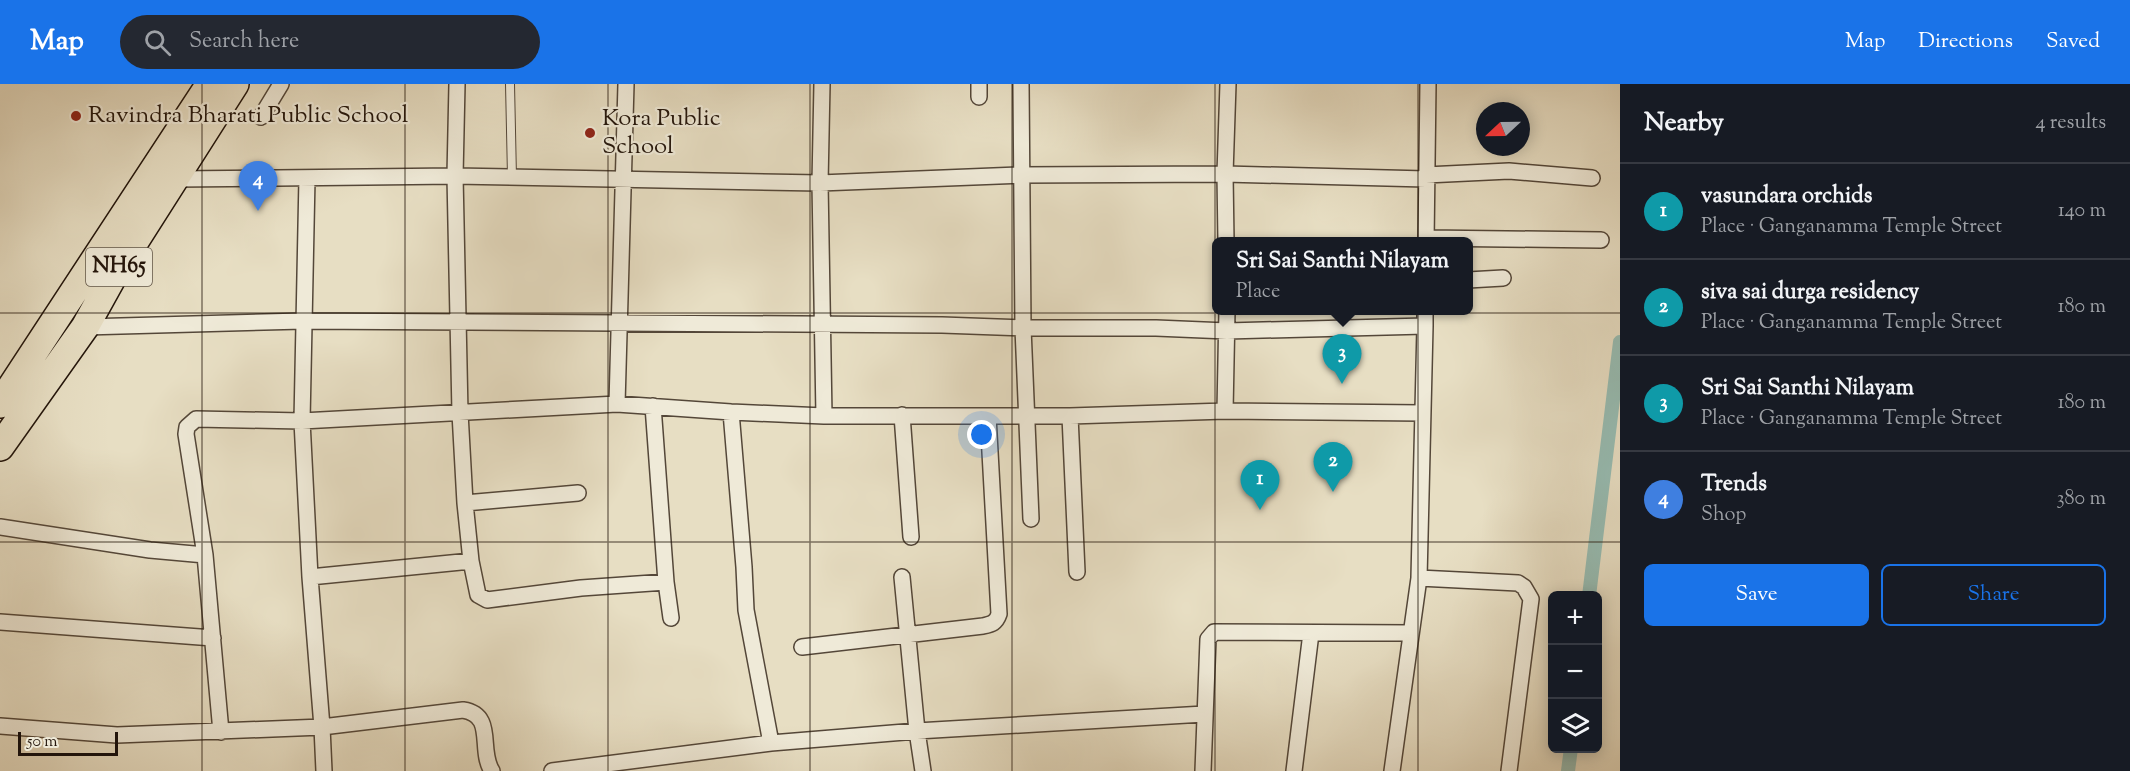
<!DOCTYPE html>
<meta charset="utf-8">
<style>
body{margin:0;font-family:"Sorts Mill Goudy",serif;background:#242831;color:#f1f3f6}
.controls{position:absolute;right:18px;bottom:18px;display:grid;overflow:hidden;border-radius:9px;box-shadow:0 3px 15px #0003}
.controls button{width:54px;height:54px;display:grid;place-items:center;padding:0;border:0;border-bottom:2px solid #363941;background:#171b24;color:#f1f3f6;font:30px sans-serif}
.compass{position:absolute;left:1476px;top:18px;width:54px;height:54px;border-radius:50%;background:#171b24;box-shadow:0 3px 15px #0003;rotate:248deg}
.scale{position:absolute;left:18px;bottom:15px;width:100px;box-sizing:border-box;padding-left:6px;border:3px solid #23150b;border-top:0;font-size:16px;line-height:21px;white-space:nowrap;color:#23150b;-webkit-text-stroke:4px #efead8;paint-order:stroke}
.you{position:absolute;left:982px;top:351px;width:21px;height:21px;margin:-15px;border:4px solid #fff;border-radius:50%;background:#1a73e8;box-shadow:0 0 0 9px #1a73e833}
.badge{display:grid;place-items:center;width:39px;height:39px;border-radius:50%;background:#1a73e8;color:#fff;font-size:20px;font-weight:700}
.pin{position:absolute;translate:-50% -50px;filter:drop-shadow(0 2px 3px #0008)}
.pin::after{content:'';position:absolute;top:32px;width:21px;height:18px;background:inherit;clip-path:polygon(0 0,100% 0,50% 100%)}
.popup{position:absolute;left:1212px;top:153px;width:261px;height:78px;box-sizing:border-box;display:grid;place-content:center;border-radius:9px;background:#171b24;filter:drop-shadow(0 2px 4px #0005);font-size:20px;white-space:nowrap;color:#9ea1a6}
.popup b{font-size:22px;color:#f1f3f6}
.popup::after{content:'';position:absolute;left:50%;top:100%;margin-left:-12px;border:12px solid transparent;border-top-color:#171b24}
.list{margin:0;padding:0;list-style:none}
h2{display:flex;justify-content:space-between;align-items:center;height:78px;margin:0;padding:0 24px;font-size:26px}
h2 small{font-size:20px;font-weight:400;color:#9ea1a6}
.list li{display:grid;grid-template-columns:39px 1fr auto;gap:18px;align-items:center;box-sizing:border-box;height:96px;padding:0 24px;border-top:2px solid #363941}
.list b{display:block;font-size:22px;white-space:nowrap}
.list p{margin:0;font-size:20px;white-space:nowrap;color:#9ea1a6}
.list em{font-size:20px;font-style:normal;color:#9ea1a6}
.actions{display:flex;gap:12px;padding:18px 24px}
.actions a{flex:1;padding:14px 0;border:2px solid #1a73e8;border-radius:9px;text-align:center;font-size:21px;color:#1a73e8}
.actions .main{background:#1a73e8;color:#fff}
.icon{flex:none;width:33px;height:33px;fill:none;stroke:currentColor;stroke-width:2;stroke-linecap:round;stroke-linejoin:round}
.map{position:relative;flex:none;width:1620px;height:687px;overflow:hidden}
header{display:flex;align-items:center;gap:36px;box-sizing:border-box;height:84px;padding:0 30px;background:#1a73e8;color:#fff}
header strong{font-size:28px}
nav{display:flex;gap:33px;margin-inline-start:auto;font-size:21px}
.search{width:420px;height:54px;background:#242831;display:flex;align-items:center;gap:15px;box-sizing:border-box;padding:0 21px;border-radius:33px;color:#9ea1a6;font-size:22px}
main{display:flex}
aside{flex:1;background:#171b24}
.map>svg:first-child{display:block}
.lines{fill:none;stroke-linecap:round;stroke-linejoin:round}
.canal{stroke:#97bcb2;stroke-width:14}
.lane-casing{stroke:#544739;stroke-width:10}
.street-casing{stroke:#544739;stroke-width:18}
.highway-casing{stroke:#23150b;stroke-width:30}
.lane{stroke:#efead8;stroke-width:8}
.street{stroke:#efead8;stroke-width:15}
.highway{stroke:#e7dec3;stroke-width:27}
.grid{fill:none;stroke:#23150b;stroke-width:1.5;stroke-opacity:0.55}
.poi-dot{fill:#8f2418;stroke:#efead8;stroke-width:2}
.labels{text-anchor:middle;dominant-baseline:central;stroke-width:4.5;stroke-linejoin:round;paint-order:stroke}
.shield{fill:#efead8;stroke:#605548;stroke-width:1.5}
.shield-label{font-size:22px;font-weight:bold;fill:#23150b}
.poi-label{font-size:24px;fill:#23150b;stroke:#efead8;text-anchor:start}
</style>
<header>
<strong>Map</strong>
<div class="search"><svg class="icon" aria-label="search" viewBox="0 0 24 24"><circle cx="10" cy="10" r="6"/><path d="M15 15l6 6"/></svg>Search here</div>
<nav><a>Map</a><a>Directions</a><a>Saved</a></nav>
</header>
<main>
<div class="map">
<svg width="1620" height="687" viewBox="0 0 1620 687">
<rect width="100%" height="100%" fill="#e7dec3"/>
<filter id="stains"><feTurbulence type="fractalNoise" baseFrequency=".00333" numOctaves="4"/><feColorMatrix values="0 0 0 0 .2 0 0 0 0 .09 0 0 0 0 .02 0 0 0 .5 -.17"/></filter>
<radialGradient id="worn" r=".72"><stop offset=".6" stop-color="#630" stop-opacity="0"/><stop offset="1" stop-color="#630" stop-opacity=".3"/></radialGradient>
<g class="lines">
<path class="canal" d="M1589,512l31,-254
M1568,687l3,-23"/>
<g class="lane-casing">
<path id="lane" d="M510,0l2,93"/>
</g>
<g class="street-casing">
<path id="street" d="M457,0l-2,92 5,237 5,90 6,58 7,34 9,5 94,-12 85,-6
M822,0l-2,99 4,233
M1021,0l2,244 8,191
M979,13v-13
M261,33l20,-33
M1426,91l83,-4 83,7
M176,95l279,-3 365,7 201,-8 204,-1 201,5
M1426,154l175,2
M1226,158l-1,-68 3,-90
M1426,158l2,-158
M1468,196l35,-2
M85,243l218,-6 639,4 81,3h133l71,3 198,-5v-16
M617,320l9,-320
M653,322l13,176 5,36
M1225,327l2,-101
M731,328l13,155 2,43 25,133
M902,331l9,122
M1070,332l7,156
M465,419l113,-10
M0,443l150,23 55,5
M310,493l161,-16
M902,493l15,154 6,40
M1419,494l99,5 6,4 7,12 -22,172
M0,538l213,16
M802,563l181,-21c9,-2 13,-3 16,-12l-11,-198
M0,642l117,9 205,-8 -12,-150 -8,-156 5,-243
M221,648l-16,-177 -19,-121 1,-7 9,-8 106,2 315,-17 114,8 93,4h246l155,-5 197,2
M324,687l-2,-44 141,-17c33,5 15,40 29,61
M552,687l219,-28 146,-12 287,-17
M1203,687l5,-132 6,-7 197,1
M1294,687l17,-138
M1392,687l27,-193 6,-252"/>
</g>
<g class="highway-casing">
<path id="highway" d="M0,320l210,-320
M0,363l85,-120 31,-56 119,-187"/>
</g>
<use href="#lane" class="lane"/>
<use href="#street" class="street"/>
<use href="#highway" class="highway"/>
</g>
<path class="grid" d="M202,0v687M405,0v687M608,0v687M810,0v687M1012,0v687M1215,0v687M1418,0v687M0,229h1620M0,458h1620"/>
<g class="poi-dot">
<circle cx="76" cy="32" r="6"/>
<circle cx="590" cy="49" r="6"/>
</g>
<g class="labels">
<rect class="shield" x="86" y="164" width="66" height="38" rx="4.5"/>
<g class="shield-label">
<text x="119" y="183">NH65</text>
</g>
<g class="poi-label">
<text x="88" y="32">Ravindra Bharati Public School</text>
<text x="602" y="35">Kora Public<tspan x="602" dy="28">School</tspan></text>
</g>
</g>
<rect width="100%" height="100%" filter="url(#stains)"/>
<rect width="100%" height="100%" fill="url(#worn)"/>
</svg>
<div class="controls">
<button>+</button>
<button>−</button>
<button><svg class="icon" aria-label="layers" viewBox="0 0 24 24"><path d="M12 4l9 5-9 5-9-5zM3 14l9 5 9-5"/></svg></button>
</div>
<svg class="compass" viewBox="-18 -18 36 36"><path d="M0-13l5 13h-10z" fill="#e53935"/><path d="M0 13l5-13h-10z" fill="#9ea1a6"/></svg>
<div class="scale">50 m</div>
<div class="you"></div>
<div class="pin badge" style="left:1260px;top:426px;background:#0f9aa8">1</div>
<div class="pin badge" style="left:1333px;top:408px;background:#0f9aa8">2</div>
<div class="pin badge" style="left:1342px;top:300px;background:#0f9aa8">3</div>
<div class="popup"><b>Sri Sai Santhi Nilayam</b>Place</div>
<div class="pin badge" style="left:258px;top:127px;background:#3f7fe0">4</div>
</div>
<aside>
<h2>Nearby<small>4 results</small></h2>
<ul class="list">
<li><span class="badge" style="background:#0f9aa8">1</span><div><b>vasundara orchids</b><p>Place · Ganganamma Temple Street</p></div><em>140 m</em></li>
<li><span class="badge" style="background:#0f9aa8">2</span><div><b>siva sai durga residency</b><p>Place · Ganganamma Temple Street</p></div><em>180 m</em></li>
<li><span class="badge" style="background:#0f9aa8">3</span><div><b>Sri Sai Santhi Nilayam</b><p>Place · Ganganamma Temple Street</p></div><em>180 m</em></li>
<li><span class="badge" style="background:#3f7fe0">4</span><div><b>Trends</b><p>Shop</p></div><em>380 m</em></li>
</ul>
<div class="actions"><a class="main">Save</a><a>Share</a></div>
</aside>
</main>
